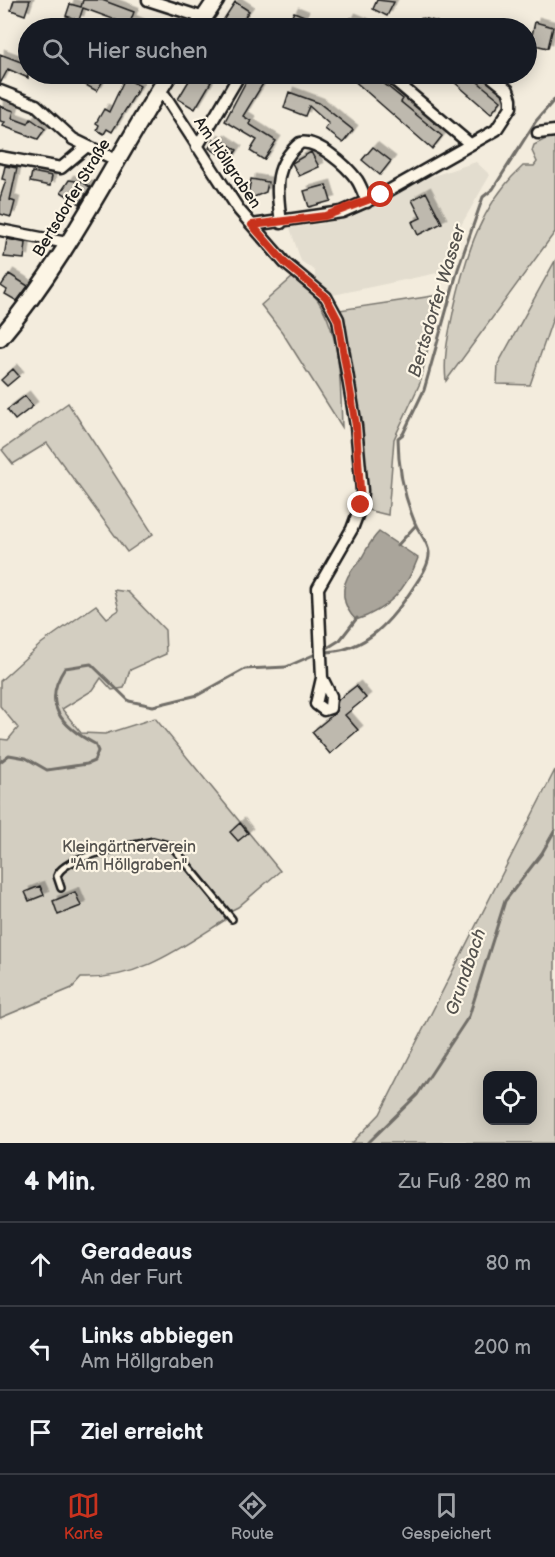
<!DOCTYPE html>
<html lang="de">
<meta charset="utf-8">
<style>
body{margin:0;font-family:"Balsamiq Sans",sans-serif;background:#20242c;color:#f1f3f6}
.controls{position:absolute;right:18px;bottom:18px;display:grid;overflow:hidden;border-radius:12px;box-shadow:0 3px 15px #0003}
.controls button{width:54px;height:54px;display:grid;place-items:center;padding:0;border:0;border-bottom:2px solid #363941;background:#171b24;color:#f1f3f6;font:30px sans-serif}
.stop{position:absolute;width:18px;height:18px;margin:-14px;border:4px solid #c8321e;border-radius:50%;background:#fff}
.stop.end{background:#c8321e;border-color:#fff;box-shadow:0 2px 6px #0008}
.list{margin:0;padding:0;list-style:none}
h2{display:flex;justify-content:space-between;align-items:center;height:78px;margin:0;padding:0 24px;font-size:26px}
h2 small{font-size:20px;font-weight:400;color:#9ea1a6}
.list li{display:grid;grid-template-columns:39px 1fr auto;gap:18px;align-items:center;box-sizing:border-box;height:84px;padding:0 24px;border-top:2px solid #363941}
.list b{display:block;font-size:22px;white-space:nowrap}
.list p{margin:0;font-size:20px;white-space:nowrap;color:#9ea1a6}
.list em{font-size:20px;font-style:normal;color:#9ea1a6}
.icon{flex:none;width:33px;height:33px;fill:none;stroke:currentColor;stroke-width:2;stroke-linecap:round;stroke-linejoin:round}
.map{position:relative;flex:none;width:555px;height:1143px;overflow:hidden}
.search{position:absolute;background:#171b24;box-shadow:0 3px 15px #0003;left:18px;right:18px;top:18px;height:66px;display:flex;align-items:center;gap:15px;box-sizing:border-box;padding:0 21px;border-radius:33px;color:#9ea1a6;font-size:22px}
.sheet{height:330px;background:#171b24}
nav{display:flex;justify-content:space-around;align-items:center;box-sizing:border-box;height:84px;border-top:2px solid #363941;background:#171b24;font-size:16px;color:#9ea1a6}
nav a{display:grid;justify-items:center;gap:3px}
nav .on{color:#c8321e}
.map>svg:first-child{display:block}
.built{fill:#e3ddcf}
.green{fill:#d3cec1;stroke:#78756e;stroke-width:1.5;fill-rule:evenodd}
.water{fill:#aaa59b;stroke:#716e68;stroke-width:1.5}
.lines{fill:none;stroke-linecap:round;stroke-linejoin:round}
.stream{stroke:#716e68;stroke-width:3}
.building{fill:#beb9ae;stroke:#1c1c1c;stroke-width:1.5;filter:url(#shadow)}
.service-casing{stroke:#1c1c1c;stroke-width:10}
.minor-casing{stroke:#1c1c1c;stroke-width:15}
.secondary-casing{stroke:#1c1c1c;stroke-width:20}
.service{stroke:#fcf5e5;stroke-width:5}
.minor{stroke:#fcf5e5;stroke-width:10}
.secondary{stroke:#fcf5e5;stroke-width:15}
.route{stroke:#c8321e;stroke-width:8}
.labels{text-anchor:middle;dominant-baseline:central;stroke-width:4.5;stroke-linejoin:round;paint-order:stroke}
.street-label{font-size:16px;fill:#1c1c1c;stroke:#fcf5e5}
.park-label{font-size:16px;fill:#53514e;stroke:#fcf5e5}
.water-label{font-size:18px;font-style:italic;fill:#55534f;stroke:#fcf5e5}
</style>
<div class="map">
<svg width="555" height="1143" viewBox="0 0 555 1143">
<defs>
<filter id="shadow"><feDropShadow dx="4.5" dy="-4.5" stdDeviation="0" flood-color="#0004"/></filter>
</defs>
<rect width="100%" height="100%" fill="#f3ecdd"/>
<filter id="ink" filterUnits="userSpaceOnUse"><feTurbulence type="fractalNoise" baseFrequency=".0167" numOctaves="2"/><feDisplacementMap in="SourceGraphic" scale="12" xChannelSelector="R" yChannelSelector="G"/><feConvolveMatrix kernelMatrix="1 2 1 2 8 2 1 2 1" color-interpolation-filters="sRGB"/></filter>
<g filter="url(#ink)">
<path class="built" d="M476,162l14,13 -34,59 -14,38 -109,23 -18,-15v-9l-14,-10 -11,-33 31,-4 33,-8 76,-39z"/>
<path class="green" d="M555,134v98l-109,149c-3,-25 3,-49 8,-73 12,-53 27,-104 69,-142h11l3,-4 -5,-11 2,-6z
M555,261v51l-25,73 -33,-1 1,-20z
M293,277c49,28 47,100 49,150l-60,-95 -21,-27z
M440,295l-20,88 -26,56 -6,76 -25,-6 -18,-175 -6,-24z
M68,403l85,131 -26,18 -80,-109 -34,21 -11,-14z
M114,590l14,2 37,38 1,24 -36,16 -6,18 -12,2 -11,-12 -8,12 -31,19 19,24 24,1 50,-16 125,153 -42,36 -14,7 1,6c-46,29 -87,60 -144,58l-9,10 -72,30v-279l8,1 10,-12 -18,-22v-25l42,-38 54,-38 11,13 12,-8z
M555,770v373h-203l28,-29zM488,1076h44v44h-44z"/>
<path class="water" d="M379,532l39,26c-11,31 -30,52 -62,62 -14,-14 -17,-33 -4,-50 2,-4 7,-7 9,-11 6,-10 9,-18 18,-27z"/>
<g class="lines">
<path class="stream" d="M397,546l19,-21
M324,650l16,-10 17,-22
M323,652c44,0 70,-33 92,-67 6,-9 15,-21 14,-33 -1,-10 -10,-19 -14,-29 -11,-27 -17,-56 -17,-85l5,-4 21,-44 34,-121 25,-72 10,-8 43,-68 19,-22
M0,762l9,-7 17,3 21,12 40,-6 7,-3 4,-10 -3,-7c-34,-18 -54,-40 -30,-76l26,-4 38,37 24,5 45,-11 47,-26 41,-2 32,-14
M368,1143l49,-48 52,-79 36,-115 37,-48 13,-23"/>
</g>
<path class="building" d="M14,0h16l-5,15 -14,-5z
M83,0h19l32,12 -3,8 19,8h-23l-7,-2 1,-4 -38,-14 -4,12 -13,-4 4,-12 11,3z
M377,0l17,2 -7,14 -14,-7z
M235,2l14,9 -12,17h-6l-9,-6z
M294,12l10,4 -5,11 -10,-5z
M351,18l24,10h-22l-6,-2z
M535,22l18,5 -5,21 -18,-4z
M28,46v32l-20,-9 -8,15v-30l21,8z
M82,74h16l7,3 -8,14 -19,-10z
M193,74l18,8 -16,27 -17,-10z
M250,74h19l-26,42 8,5 -2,3 27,17 -12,19 -14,-9 7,-11 -32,-19z
M355,74h17l31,25 -2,3 41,34 -10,13 -81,-71z
M445,74h23l33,27 -10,13z
M125,78l15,8 -28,46 -5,-3 -3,5 -7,-4 2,-5 -3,-2 8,-14 5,3z
M289,92l30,11 34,27 -10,13 -18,-14 4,-5 -20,-18 -4,10 -21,-8z
M0,106l14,5 -2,7 16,6 3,-5 14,10 -7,10 -35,-13 2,-4 -5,-1z
M214,139l4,3 2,-3 17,11 -7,11 -21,-13z
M373,147l18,14 -11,14 -18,-15z
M311,152l8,15 -20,9 -7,-13z
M5,166l12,2 -7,32 5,2 -4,15 -11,-3v-16l6,-18 -4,-1z
M32,172l20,4 -2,10 -20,-4z
M251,179l17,3 -2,10 -19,8z
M69,180l13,2 8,5 -10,17 -19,-12z
M326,185l5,16 -22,6 -5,-16z
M426,192l16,31 -24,12 -6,-13 9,-4 -9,-18z
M7,239l19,4 -2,16 -20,-2z
M9,274l19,12 -11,15 -12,-7 2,-4 -6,-4z
M13,369l6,7 -12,10 -6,-6z
M25,396l8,10 -18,14 -8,-10z
M356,686l10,12 -21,17 13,15 -28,24 -18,-22 23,-19 3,-13z
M240,823l8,10 -10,8 -8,-9z
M40,886l4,9 -15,6 -4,-9z
M75,892l6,14 -23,9 -5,-14z"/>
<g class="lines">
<g class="service-casing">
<path id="service" d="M61,888l-4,-12c7,-21 75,-30 96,-35l19,5 60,73"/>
</g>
<g class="minor-casing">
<path id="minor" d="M148,0l56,18
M410,28l13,-3 11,3
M387,74l83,70
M0,91l36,14 37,34 43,21
M158,91l7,5 74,114 46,53 41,34 12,22 18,107 6,65 -1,14 -9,24 -34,59 4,90 -6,26 8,6 6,-2 1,-12 -9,-18
M538,133l17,-2
M197,147l43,-73
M0,157l61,11 25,-21
M281,223c-4,-34 -9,-56 19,-80 17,-4 47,23 57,37 4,6 7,15 10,22
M252,225l90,-13 39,-17 115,-65 15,-23v-8l-3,-9 -20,-16
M0,230l67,13"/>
</g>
<g class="secondary-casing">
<path id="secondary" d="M197,28l19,-28
M0,338c67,-79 114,-177 169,-264"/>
</g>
<use href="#service" class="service"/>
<use href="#minor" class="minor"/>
<use href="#secondary" class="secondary"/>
</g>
</g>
<g class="lines" filter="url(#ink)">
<path class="route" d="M361,505l-5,-79 -18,-106 -12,-23 -41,-34 -33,-38 73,-9 56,-21"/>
</g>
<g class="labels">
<g class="street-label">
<text transform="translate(227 163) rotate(56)">Am Höllgraben</text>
<text transform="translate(72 198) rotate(-59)">Bertsdorfer Straße</text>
</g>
<g class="park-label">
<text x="129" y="847">Kleingärtnerverein<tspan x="129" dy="18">"Am Höllgraben"</tspan></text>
</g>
<g class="water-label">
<text transform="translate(437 301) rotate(-73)">Bertsdorfer Wasser</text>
<text transform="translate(466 972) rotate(-71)">Grundbach</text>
</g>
</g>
</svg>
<div class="controls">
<button><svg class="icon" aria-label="locate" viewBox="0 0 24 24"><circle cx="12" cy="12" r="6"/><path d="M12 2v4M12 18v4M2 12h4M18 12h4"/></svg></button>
</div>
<div class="stop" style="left:381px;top:195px"></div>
<div class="stop end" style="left:361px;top:505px"></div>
<div class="search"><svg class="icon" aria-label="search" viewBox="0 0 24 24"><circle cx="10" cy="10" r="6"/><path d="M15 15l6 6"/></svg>Hier suchen</div>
</div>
<section class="sheet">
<h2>4 Min.<small>Zu Fuß · 280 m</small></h2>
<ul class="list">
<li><svg class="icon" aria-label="ahead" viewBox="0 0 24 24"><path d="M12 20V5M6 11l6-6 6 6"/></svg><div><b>Geradeaus</b><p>An der Furt</p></div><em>80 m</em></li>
<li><svg class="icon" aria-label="left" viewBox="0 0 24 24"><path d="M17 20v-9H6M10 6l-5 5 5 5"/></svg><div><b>Links abbiegen</b><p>Am Höllgraben</p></div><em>200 m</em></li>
<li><svg class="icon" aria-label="arrive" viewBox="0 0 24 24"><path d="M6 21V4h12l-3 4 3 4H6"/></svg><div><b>Ziel erreicht</b></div></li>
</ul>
</section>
<nav>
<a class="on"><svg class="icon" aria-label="map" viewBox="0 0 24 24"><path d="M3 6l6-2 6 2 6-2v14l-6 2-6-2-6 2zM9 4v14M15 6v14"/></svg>Karte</a>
<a><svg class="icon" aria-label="directions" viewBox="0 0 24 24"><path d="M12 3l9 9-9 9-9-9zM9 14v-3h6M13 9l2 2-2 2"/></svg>Route</a>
<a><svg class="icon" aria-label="saved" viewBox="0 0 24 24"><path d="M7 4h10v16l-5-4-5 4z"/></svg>Gespeichert</a>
</nav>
